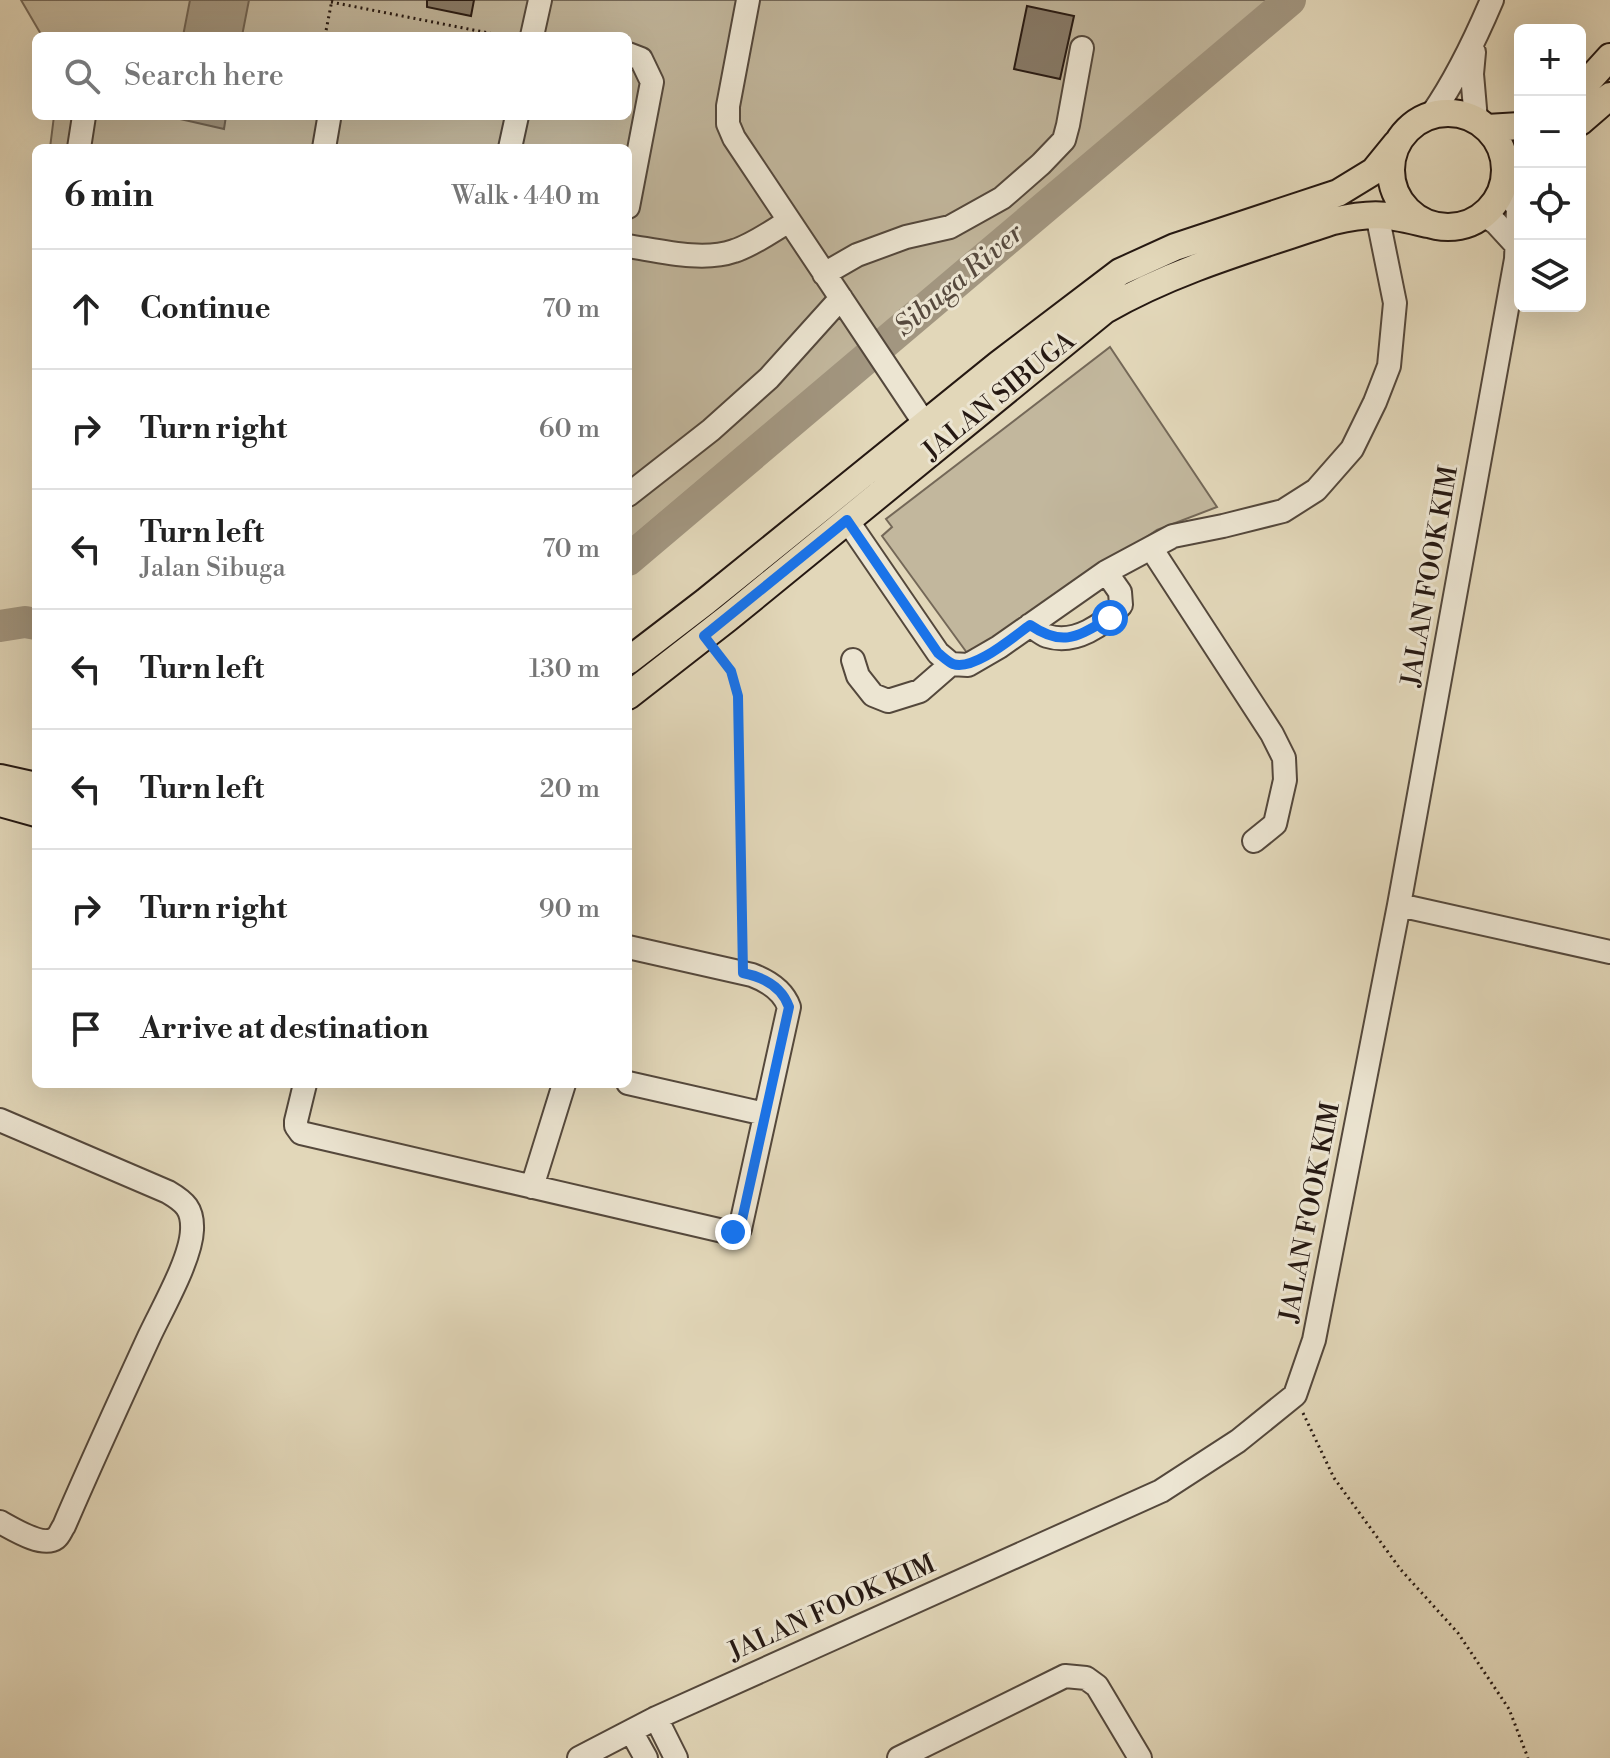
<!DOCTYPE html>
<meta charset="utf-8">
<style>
body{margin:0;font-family:"Libre Bodoni",serif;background:#f6f6f6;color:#222}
.controls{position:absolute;right:24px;top:24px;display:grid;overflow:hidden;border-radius:12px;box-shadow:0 8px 32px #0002}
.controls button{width:72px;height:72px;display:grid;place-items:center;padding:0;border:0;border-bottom:2px solid #e0e0e0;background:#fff;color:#222;font:40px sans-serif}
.stop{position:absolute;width:24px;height:24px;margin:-18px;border:6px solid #1a73e8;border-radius:50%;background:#fff}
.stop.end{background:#1a73e8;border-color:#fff;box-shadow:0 2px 8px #0008}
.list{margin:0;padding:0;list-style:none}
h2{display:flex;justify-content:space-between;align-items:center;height:104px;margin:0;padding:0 32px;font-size:34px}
h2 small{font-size:26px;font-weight:400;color:#767676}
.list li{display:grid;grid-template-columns:52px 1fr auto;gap:24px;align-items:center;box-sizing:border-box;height:120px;padding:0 32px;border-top:2px solid #e0e0e0}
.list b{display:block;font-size:30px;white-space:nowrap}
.list p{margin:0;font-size:26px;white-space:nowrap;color:#767676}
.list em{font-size:26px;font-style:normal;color:#767676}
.icon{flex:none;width:44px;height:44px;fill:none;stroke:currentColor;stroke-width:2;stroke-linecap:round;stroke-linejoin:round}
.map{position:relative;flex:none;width:1610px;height:1758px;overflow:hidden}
.search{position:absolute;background:#fff;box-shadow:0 8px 32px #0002;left:32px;top:32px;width:600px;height:88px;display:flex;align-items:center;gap:20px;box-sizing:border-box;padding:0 28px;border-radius:12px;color:#767676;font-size:30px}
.panel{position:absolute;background:#fff;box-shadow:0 8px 32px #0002;left:32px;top:144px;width:600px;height:944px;border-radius:12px}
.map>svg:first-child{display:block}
.green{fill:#c2b79d;stroke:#746858;stroke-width:2}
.water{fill:#a29680;stroke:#706454;stroke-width:2}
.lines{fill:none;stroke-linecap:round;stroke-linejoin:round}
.river{stroke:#a29680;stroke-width:32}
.building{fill:#877b69;stroke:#251812;stroke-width:2}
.minor-casing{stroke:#54483c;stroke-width:26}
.major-casing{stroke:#251812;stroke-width:30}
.path{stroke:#251812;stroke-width:3;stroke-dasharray:2 4;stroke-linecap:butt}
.minor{stroke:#ece5d2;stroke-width:22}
.major{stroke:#e2d7b9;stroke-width:26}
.route{stroke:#1a73e8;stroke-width:10}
.labels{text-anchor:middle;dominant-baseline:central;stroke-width:6;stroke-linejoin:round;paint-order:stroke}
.street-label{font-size:26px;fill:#251812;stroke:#ece5d2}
.water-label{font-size:28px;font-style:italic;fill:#574a3e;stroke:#ece5d2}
</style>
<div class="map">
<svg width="1610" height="1758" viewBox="0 0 1610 1758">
<rect width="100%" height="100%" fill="#e2d7b9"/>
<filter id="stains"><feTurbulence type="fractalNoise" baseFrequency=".0025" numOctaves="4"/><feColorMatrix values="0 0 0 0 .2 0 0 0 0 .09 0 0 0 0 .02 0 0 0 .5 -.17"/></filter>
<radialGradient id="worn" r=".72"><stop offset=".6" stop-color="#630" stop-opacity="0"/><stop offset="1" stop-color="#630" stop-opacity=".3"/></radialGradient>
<path class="green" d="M21,0h1249l-642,541v-393h-578l4,-32h574v-80h-586z
M1110,347l107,160 -60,23 -187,127 -88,-121 10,-9 -6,-8z"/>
<path class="water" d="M190,0h59l-7,36h-59z
M167,116h59l-2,13z"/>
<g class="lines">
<path class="river" d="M628,560l662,-560
M0,626l25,-4 11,2"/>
</g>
<path class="building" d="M427,0h47l-3,16 -44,-9z
M1027,6l47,10 -14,63 -46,-10z"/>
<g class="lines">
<g class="minor-casing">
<path id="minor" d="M748,0l-20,106v18l6,14 191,286
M532,36l8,-36
M1474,52l-2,22 4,46
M628,54l13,5 11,23 -24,125
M1432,114c25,-36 43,-74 60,-114
M79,148l5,-32
M324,148l5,-29
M510,148l7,-32
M1484,215l12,8 22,24
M628,246c32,5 75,16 106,5 19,-6 38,-20 55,-30
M824,274l33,-19 49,-18 44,-10 52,-29 39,-34 23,-24 4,-15 14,-77
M628,495l83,-65 58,-52 72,-80
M847,520l91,133 13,11 17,1 31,-18 107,-75 67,-36 50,-10 60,-15 33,-21 36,-41 23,-47 14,-36 6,-63 -18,-89
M1151,548l121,186 12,24 1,22 -10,44 -21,17
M1030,625c6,4 11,9 17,11 28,9 57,-11 74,-31l-1,-13 -14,-20
M853,660l5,16 15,19 15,6 32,-10 31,-27
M1399,905l211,47
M628,1083l137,31
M305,1084l-9,37v5l5,7 422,98 10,1 7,-3 49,-222c-6,-17 -21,-26 -37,-32l-124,-28
M0,1120l168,72c17,10 25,17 24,38 -1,29 -30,79 -43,107 -29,63 -58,126 -85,189 -3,4 -4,9 -8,12 -13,10 -43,-9 -56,-16
M532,1187l32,-103
M656,1718l20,40
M631,1731l15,27
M579,1758l77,-40 505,-227 77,-50 57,-46 19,-55 85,-435 117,-646 2,-50 -14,-26
M899,1758l166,-82 21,2 11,8 43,72"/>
</g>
<g class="major-casing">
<path id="major" d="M1580,90l30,-33
M1391 170a57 57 0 1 1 114 0a57 57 0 1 1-114 0Z
M1580,122l30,-26
M1487,128l33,-2
M628,661l77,-59 294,-238 121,-92 55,-25 163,-54 36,-22 22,-27
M628,696l100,-78 377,-308c71,-41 151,-63 228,-89 40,-9 54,-7 94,3
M0,778l36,8
M0,803l36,10"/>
</g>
<path class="path" d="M331,2l173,34
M325,36l7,-36
M719,655l12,16 7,25 5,258
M1303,1413l31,65 67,92 57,63 51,76 19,49"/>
<use href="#minor" class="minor"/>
<use href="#major" class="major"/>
</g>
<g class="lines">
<path class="route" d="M733,1232l7,-3 49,-222c-7,-20 -26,-30 -46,-34l-5,-277 -7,-25 -27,-35 143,-116 91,133c4,3 10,9 15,11 21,7 60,-27 77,-39 34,23 48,11 80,-7"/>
</g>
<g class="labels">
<g class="street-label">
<text transform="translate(999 396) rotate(-39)">JALAN SIBUGA</text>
<text transform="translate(1430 576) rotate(-80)">JALAN FOOK KIM</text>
<text transform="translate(1310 1212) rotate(-79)">JALAN FOOK KIM</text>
<text transform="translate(832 1608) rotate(-24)">JALAN FOOK KIM</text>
</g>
<g class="water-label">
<text transform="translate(959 280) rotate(-40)">Sibuga River</text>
</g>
</g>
<rect width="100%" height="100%" filter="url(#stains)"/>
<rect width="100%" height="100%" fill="url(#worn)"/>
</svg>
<div class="controls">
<button>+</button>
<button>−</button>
<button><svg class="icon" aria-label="locate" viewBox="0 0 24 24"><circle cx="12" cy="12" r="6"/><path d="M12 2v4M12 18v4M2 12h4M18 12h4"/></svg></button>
<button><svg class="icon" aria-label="layers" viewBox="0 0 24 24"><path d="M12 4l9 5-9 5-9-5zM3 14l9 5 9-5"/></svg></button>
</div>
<div class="stop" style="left:1110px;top:618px"></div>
<div class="stop end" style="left:733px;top:1232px"></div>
<div class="search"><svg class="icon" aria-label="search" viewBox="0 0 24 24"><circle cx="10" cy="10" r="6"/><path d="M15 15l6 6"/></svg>Search here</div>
<section class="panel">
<h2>6 min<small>Walk · 440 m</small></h2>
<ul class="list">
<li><svg class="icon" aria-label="ahead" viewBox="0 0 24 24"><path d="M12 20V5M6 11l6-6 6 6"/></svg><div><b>Continue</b></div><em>70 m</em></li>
<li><svg class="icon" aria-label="right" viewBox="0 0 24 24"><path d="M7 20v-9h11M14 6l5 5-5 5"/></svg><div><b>Turn right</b></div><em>60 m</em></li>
<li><svg class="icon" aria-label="left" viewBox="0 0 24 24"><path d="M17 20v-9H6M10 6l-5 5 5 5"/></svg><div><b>Turn left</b><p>Jalan Sibuga</p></div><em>70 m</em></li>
<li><svg class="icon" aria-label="left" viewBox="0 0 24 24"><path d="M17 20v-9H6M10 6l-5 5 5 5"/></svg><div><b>Turn left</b></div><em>130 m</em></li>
<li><svg class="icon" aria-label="left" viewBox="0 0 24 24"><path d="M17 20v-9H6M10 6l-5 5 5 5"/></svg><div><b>Turn left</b></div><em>20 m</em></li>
<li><svg class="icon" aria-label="right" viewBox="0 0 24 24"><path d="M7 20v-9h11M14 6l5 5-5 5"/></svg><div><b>Turn right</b></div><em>90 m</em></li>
<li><svg class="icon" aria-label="arrive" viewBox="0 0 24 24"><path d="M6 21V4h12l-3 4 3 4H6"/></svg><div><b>Arrive at destination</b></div></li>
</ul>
</section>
</div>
